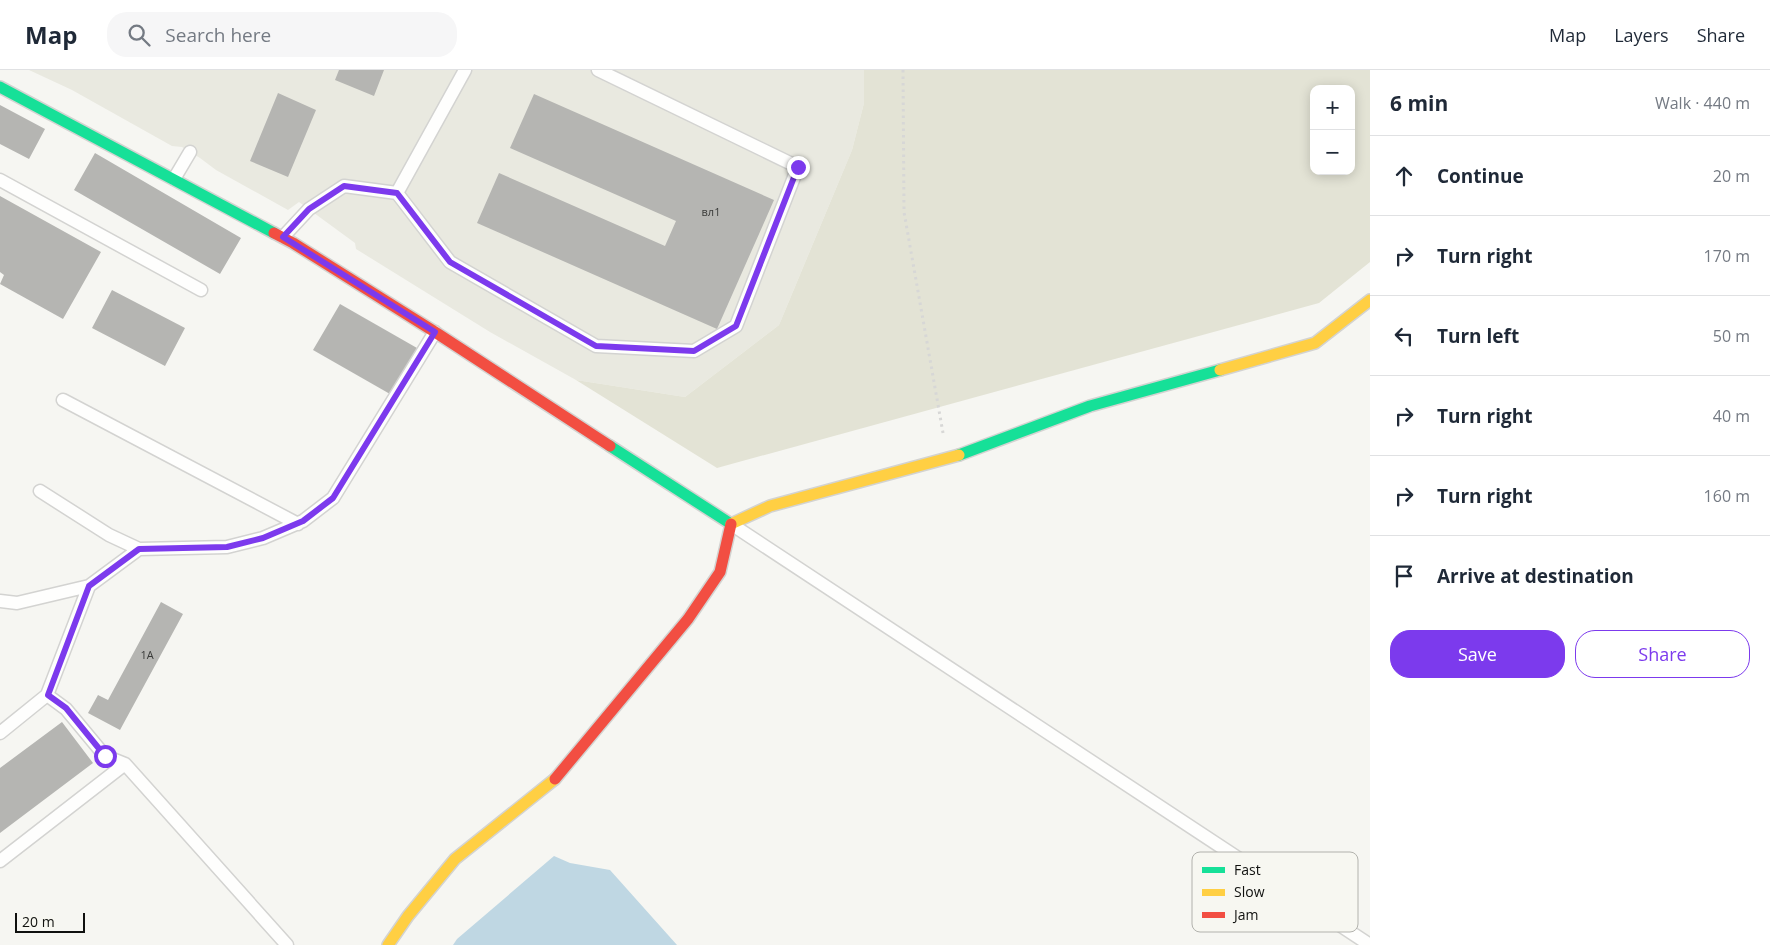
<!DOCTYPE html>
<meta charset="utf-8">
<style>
body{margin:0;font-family:"Open Sans",sans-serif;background:#f6f6f7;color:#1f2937}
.controls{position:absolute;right:15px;top:15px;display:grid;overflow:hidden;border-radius:10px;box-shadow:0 2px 12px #0003}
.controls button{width:45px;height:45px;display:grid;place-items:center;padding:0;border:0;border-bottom:1px solid #e0e1e3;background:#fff;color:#1f2937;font:25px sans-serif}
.scale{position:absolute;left:15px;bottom:12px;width:70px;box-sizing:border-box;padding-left:5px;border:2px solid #10110f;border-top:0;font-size:14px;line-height:18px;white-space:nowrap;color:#10110f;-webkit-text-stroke:4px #f7f7f1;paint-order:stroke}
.stop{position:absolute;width:15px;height:15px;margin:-11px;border:4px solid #7c3aed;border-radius:50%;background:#fff}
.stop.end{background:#7c3aed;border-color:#fff;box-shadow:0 1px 5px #0008}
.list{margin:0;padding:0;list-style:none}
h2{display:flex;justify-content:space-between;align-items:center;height:65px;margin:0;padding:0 20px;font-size:21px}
h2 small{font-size:16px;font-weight:400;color:#747a83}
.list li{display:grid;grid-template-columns:32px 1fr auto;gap:15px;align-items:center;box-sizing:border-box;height:80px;padding:0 20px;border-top:1px solid #e0e1e3}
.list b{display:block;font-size:19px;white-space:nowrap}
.list em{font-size:16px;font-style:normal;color:#747a83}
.actions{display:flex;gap:10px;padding:15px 20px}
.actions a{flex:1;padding:11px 0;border:1px solid #7c3aed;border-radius:20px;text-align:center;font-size:18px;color:#7c3aed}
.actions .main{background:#7c3aed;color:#fff}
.icon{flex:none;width:28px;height:28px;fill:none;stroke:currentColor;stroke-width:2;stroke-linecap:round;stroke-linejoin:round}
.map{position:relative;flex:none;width:1370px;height:875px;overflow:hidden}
header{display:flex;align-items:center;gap:30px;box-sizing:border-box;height:70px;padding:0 25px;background:#fff;border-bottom:1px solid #e0e1e3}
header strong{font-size:24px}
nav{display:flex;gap:28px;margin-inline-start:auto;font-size:18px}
.search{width:350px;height:45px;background:#f6f6f7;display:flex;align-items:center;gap:12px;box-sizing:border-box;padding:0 18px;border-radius:20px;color:#747a83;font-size:19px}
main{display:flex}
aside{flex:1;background:#fff}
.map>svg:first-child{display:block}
.built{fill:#e9e9e0}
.green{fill:#e3e3d5;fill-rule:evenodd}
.water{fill:#bfd7e3}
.building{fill:#b5b5b2}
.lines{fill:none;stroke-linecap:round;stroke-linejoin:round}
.lane-casing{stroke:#d3d3d1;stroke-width:15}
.fast-casing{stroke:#d3d3d1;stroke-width:14}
.slow-casing{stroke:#d3d3d1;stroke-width:14}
.jam-casing{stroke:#d3d3d1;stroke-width:14}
.path{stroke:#d7d7d6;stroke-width:3;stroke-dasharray:2.5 4;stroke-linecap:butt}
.lane{stroke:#fefefd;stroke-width:12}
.fast{stroke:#16e098;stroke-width:11}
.slow{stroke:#ffcf43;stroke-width:11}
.jam{stroke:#f24e42;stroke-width:11}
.route{stroke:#7c3aed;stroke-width:6}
.labels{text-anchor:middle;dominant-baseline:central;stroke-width:5;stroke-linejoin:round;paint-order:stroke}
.number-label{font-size:11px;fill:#393a38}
.key{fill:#f7f7f1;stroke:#b2b2ad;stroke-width:1}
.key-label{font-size:14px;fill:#10110f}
</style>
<header>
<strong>Map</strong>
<div class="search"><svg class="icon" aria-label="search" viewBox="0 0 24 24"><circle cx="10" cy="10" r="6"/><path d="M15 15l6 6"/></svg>Search here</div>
<nav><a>Map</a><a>Layers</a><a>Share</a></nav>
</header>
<main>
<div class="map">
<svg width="1370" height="875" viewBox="0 0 1370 875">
<rect width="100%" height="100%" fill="#f6f6f2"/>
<path class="built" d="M29,0h835v33l-12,47 -73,175 -94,72 -109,-17 -86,-48 -134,-83 -1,-6 -56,-41 -11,8 -72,-40 -16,-12 -18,-11 -10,-1 -100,-56z"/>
<path class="green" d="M864,0h506v192l-51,41 -602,165 -141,-88 109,17 94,-72 73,-175 12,-47zM1314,19h37v82h-37z"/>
<path class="water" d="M554,786l16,7 40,7 67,75h-224l4,-6z"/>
<path class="building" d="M339,0h45l-10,26 -39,-16z
M278,23l38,17 -28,67 -38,-16z
M534,24l240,106 -57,129 -240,-106 22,-50 166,73 11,-25 -166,-73z
M0,35l45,24 -16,30 -29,-15z
M95,83l146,85 -21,36 -146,-84z
M0,126l101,56 -38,67 -63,-35 4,-9 -4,-3z
M112,220l73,38 -20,38 -73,-38z
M340,234l77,44 -27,46 -77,-44z
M161,532l22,12 -63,116 -32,-17 10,-18 10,5z
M62,652l31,41 -93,70v-65z"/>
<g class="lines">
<g class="lane-casing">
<path id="lane" d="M174,109l16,-27
M0,110l201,110
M397,123l68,-123
M283,167l26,-28 35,-23 53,7 53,69 146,84 98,5 42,-25 62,-159 -200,-97
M63,330l235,124
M40,421l69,44 30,14
M731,454l639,421
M0,531l17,2 72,-17
M0,663l47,-38
M0,791l125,-97
M287,875l-162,-181 -20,-8 -39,-47 -19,-14 42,-109 50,-37 88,-2 36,-9 40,-17 30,-23 102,-166"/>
</g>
<g class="fast-casing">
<path id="fast" d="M0,17l274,146
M610,376l121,78
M959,385l131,-49 130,-36"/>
</g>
<g class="slow-casing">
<path id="slow" d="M1220,300l95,-27 55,-43
M731,454l39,-18 189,-51
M388,875l20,-29 47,-57 100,-80"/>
</g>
<g class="jam-casing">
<path id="jam" d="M274,163l19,10 142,89 175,114
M555,709l133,-160 32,-47 11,-48"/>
</g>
<path class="path" d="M903,0l1,142 39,221"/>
<use href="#lane" class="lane"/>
<use href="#fast" class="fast"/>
<use href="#slow" class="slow"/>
<use href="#jam" class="jam"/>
</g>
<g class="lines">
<path class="route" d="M105,686l-39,-48 -18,-13 41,-109 50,-37 88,-2 36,-9 40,-17 30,-23 102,-166 -152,-95 26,-28 35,-23 53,7 53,69 146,84 98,5 42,-25 62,-159"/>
</g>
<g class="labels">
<g class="number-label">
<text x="711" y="141">вл1</text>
<text x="147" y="584">1А</text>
</g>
</g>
<rect x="1192" y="782" width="166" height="80" rx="8" class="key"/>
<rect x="1202" y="797" width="23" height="6" fill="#16e098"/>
<rect x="1202" y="819" width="23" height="7" fill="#ffcf43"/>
<rect x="1202" y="842" width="23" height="6" fill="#f24e42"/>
<g class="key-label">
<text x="1234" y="805">Fast</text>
<text x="1234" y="827">Slow</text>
<text x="1234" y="850">Jam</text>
</g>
</svg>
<div class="controls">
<button>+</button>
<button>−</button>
</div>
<div class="scale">20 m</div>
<div class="stop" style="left:105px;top:686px"></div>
<div class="stop end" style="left:798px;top:97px"></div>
</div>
<aside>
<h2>6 min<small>Walk · 440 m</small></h2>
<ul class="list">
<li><svg class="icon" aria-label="ahead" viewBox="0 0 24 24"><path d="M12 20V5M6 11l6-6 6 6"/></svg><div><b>Continue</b></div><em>20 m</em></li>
<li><svg class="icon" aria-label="right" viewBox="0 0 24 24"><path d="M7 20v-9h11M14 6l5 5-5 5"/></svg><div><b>Turn right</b></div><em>170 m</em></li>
<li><svg class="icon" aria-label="left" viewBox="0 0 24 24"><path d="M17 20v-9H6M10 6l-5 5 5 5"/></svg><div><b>Turn left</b></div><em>50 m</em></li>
<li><svg class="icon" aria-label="right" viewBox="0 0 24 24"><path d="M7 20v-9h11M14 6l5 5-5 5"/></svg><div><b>Turn right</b></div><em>40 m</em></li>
<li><svg class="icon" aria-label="right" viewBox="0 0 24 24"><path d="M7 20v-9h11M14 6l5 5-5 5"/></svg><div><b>Turn right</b></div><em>160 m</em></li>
<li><svg class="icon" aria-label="arrive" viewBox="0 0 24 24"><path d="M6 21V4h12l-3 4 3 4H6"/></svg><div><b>Arrive at destination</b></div></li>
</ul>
<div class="actions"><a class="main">Save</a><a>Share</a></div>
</aside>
</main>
